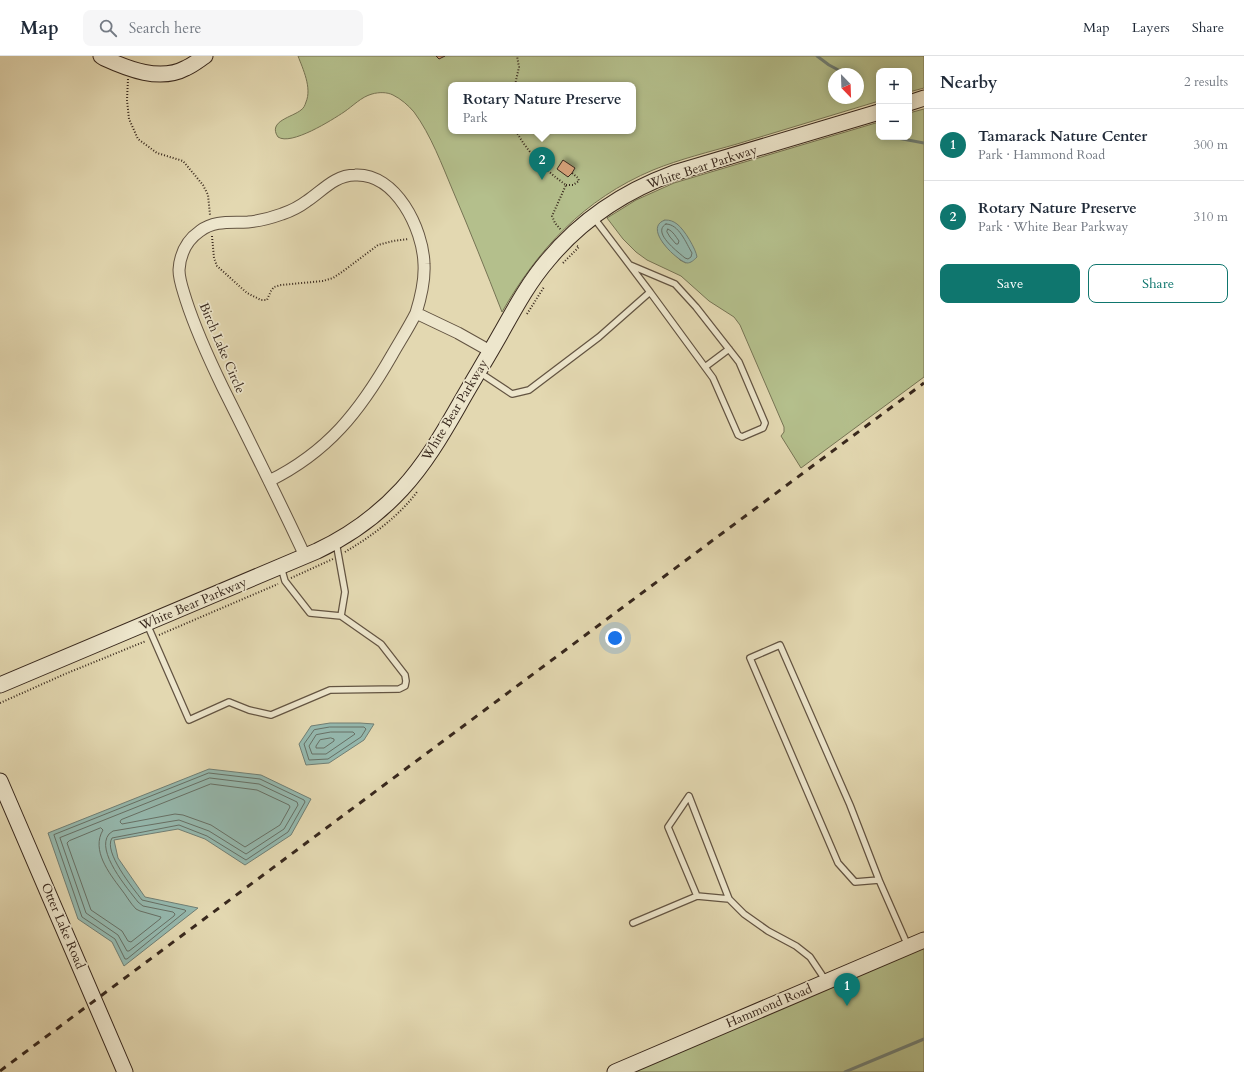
<!DOCTYPE html>
<meta charset="utf-8">
<style>
body{margin:0;font-family:Cardo,serif;background:#f6f6f7;color:#1f2937}
.controls{position:absolute;right:12px;top:12px;display:grid;overflow:hidden;border-radius:8px;box-shadow:0 2px 10px #0003}
.controls button{width:36px;height:36px;display:grid;place-items:center;padding:0;border:0;border-bottom:1px solid #e0e1e3;background:#fff;color:#1f2937;font:20px sans-serif}
.compass{position:absolute;left:828px;top:12px;width:36px;height:36px;border-radius:50%;background:#fff;box-shadow:0 2px 10px #0003;rotate:157deg}
.you{position:absolute;left:615px;top:582px;width:14px;height:14px;margin:-10px;border:3px solid #fff;border-radius:50%;background:#1a73e8;box-shadow:0 0 0 6px #1a73e833}
.badge{display:grid;place-items:center;width:26px;height:26px;border-radius:50%;background:#0f766e;color:#fff;font-size:13px;font-weight:700}
.pin{position:absolute;translate:-50% -33px;filter:drop-shadow(0 1px 2px #0008)}
.pin::after{content:'';position:absolute;top:21px;width:14px;height:12px;background:inherit;clip-path:polygon(0 0,100% 0,50% 100%)}
.popup{position:absolute;left:448px;top:26px;width:188px;height:52px;box-sizing:border-box;display:grid;place-content:center;border-radius:8px;background:#fff;filter:drop-shadow(0 1px 3px #0005);font-size:13px;white-space:nowrap;color:#747a83}
.popup b{font-size:15px;color:#1f2937}
.popup::after{content:'';position:absolute;left:50%;top:100%;margin-left:-8px;border:8px solid transparent;border-top-color:#fff}
.list{margin:0;padding:0;list-style:none}
h2{display:flex;justify-content:space-between;align-items:center;height:52px;margin:0;padding:0 16px;font-size:17px}
h2 small{font-size:13px;font-weight:400;color:#747a83}
.list li{display:grid;grid-template-columns:26px 1fr auto;gap:12px;align-items:center;box-sizing:border-box;height:72px;padding:0 16px;border-top:1px solid #e0e1e3}
.list b{display:block;font-size:15px;white-space:nowrap}
.list p{margin:0;font-size:13px;white-space:nowrap;color:#747a83}
.list em{font-size:13px;font-style:normal;color:#747a83}
.actions{display:flex;gap:8px;padding:12px 16px}
.actions a{flex:1;padding:9px 0;border:1px solid #0f766e;border-radius:8px;text-align:center;font-size:14px;color:#0f766e}
.actions .main{background:#0f766e;color:#fff}
.icon{flex:none;width:22px;height:22px;fill:none;stroke:currentColor;stroke-width:2;stroke-linecap:round;stroke-linejoin:round}
.map{position:relative;flex:none;width:924px;height:1016px;overflow:hidden}
header{display:flex;align-items:center;gap:24px;box-sizing:border-box;height:56px;padding:0 20px;background:#fff;border-bottom:1px solid #e0e1e3}
header strong{font-size:19px}
nav{display:flex;gap:22px;margin-inline-start:auto;font-size:14px}
.search{width:280px;height:36px;background:#f6f6f7;display:flex;align-items:center;gap:10px;box-sizing:border-box;padding:0 14px;border-radius:8px;color:#747a83;font-size:15px}
main{display:flex}
aside{flex:1;background:#fff}
.map>svg:first-child{display:block}
.green{fill:#b4bf8c;stroke:#767454;fill-rule:evenodd}
.water{fill:#95b9af;stroke:#707f75}
.lines{fill:none;stroke-linecap:round;stroke-linejoin:round}
.shore{stroke:#667066;stroke-width:1}
.stream{stroke:#707f75;stroke-width:3}
.building{fill:#d4a078;stroke:#38281d;filter:url(#shadow)}
.lane-casing{stroke:#635442;stroke-width:8}
.street-casing{stroke:#635442;stroke-width:13}
.secondary-casing{stroke:#38281d;stroke-width:17}
.path{stroke:#38281d;stroke-width:2;stroke-dasharray:1 2;stroke-linecap:butt}
.lane{stroke:#ede6cc;stroke-width:5.5}
.street{stroke:#ede6cc;stroke-width:11}
.secondary{stroke:#ede6cc;stroke-width:15}
.rail{stroke:#38281d;stroke-width:3;stroke-dasharray:7 7;stroke-linecap:butt}
.labels{text-anchor:middle;dominant-baseline:central;stroke-width:3.5;stroke-linejoin:round;paint-order:stroke}
.street-label{font-size:13px;fill:#38281d;stroke:#ede6cc}
</style>
<header>
<strong>Map</strong>
<div class="search"><svg class="icon" aria-label="search" viewBox="0 0 24 24"><circle cx="10" cy="10" r="6"/><path d="M15 15l6 6"/></svg>Search here</div>
<nav><a>Map</a><a>Layers</a><a>Share</a></nav>
</header>
<main>
<div class="map">
<svg width="924" height="1016" viewBox="0 0 924 1016">
<defs>
<filter id="shadow"><feDropShadow dx="3.5" dy="-3.5" stdDeviation="2" flood-color="#0004"/></filter>
</defs>
<rect width="100%" height="100%" fill="#e3d8b1"/>
<filter id="stains"><feTurbulence type="fractalNoise" baseFrequency=".005" numOctaves="4"/><feColorMatrix values="0 0 0 0 .2 0 0 0 0 .09 0 0 0 0 .02 0 0 0 .5 -.17"/></filter>
<radialGradient id="worn" r=".72"><stop offset=".6" stop-color="#630" stop-opacity="0"/><stop offset="1" stop-color="#630" stop-opacity=".3"/></radialGradient>
<path class="green" d="M298,0h626v32l-15,4v-21h-30v30c-47,14 -95,29 -142,43 -28,8 -57,15 -84,26 -69,29 -115,79 -151,142 -16,-41 -32,-81 -49,-121 -11,-26 -22,-56 -39,-79 -6,-7 -13,-13 -21,-17 -6,-3 -14,-3 -21,-1 -11,3 -19,12 -28,18 -12,8 -53,34 -66,25 -11,-16 15,-20 23,-27 3,-2 4,-5 5,-8 6,-14 -3,-33 -8,-46zM834,18h24v24h-24zM451,29h182v46h-182z
M924,53v268l-123,91 -20,-32 3,-4v-5l-44,-102 -6,-8 -25,-16 -28,-25 -34,-16 -11,-8 -13,-13 -16,-21 29,-18 38,-17 205,-61v15h30v-24zM665,164l21,43 -6,-3 -17,-17 -3,-20z
M924,884v132h-308z"/>
<path class="water" d="M665,164c5,0 8,1 12,4 7,5 19,25 20,33 -3,3 -6,6 -10,6 -10,-2 -45,-35 -22,-43z
M330,667h30l14,1 -10,16 -35,23 -23,2 -7,-21 12,-18z
M209,713l52,6 50,24 -20,36 -46,30 -40,-26 -27,-10 -64,11 4,18 27,39 53,11 -74,58 -12,-24 -34,-23 -30,-86z"/>
<g class="lines">
<path class="shore" d="M666,168c13,0 20,19 26,29l-1,4 -3,2 -3,-1c-7,-6 -34,-26 -19,-34z
M668,173c5,2 8,8 11,12l-1,3h-2l-6,-7 -3,-5z
M330,671h34l2,2 -5,8 -33,22 -19,1 -5,-16 10,-14z
M331,676h22l2,2 -29,20h-14l-3,-8 7,-11z
M331,682l3,1v2l-10,7h-8v-2l4,-6z
M209,717l51,6 44,21 1,2 -17,30 -42,28 -39,-24 -28,-11 -67,13c-9,14 21,50 30,62l43,10 1,1 -59,48h-2l-10,-20 -33,-22 -28,-82z
M210,722l49,6 38,18 1,3 -14,24 -38,25 -37,-23 -30,-11 -66,11 -4,3c-14,17 19,55 29,68l5,4 30,6 2,2 -1,2 -45,35h-2l-9,-16 -32,-22 -26,-75z
M211,728l46,6 32,15 1,2 -10,18 -35,22 -34,-22 -28,-10 -8,-1 -53,10 -2,-2 1,-2z
M101,772l2,2c-12,20 6,43 18,59 5,6 9,14 15,20l4,2 21,6 -1,2 -29,23 -3,-1 -6,-10 -31,-21 -24,-67 2,-2z"/>
<path class="stream" d="M817,0l12,9 17,9
M858,32l3,5
M892,81l32,6
M845,1016l79,-33"/>
</g>
<path class="building" d="M436,0h9l-6,3z
M563,104l12,8 -3,5 -4,4 -11,-8z"/>
<g class="lines">
<g class="lane-casing">
<path id="lane" d="M630,209l45,19 21,23 43,55 26,61 -2,5 -21,9 -4,-2 -25,-57 -63,-86
M705,311l24,-18
M479,316l33,22 17,-4 70,-53 51,-45 -56,-74
M281,511l4,14 25,32 31,3
M147,568l42,96 40,-18 20,8 22,5 59,-25 69,-1 6,-3 1,-5 -1,-6 -24,-31 -40,-28 4,-24 -9,-50
M879,824l-29,-75 -70,-160 -30,13 88,205 17,19 24,-2 29,66
M697,840l32,3
M633,867l64,-27 -29,-69 21,-31 40,103 15,15 24,17 28,15 14,11 16,24"/>
</g>
<g class="street-casing">
<path id="street" d="M269,425c59,-29 91,-70 123,-126 8,-14 17,-28 24,-42l42,20 32,18
M305,500c-26,-56 -54,-112 -82,-168 -14,-29 -27,-57 -37,-88 -3,-10 -7,-20 -7,-30 1,-16 8,-30 21,-39 15,-11 31,-8 48,-9 11,-1 23,-4 34,-8 9,-3 17,-7 25,-13 15,-10 28,-26 48,-26 41,-2 68,54 69,89 1,17 -3,33 -8,49"/>
</g>
<g class="secondary-casing">
<path id="secondary" d="M101,0l3,2c24,11 56,24 82,10 7,-3 13,-8 19,-12
M909,47l15,-5
M0,629l317,-134c32,-15 61,-36 85,-62 23,-25 40,-54 56,-82 14,-25 29,-49 43,-74 14,-25 28,-51 47,-73 34,-41 77,-69 126,-87l205,-61
M0,725l125,291
M615,1016l309,-132"/>
</g>
<path class="path" d="M128,23l-1,21 2,19 9,20 19,14 26,8 20,24 5,10 2,20
M515,29l4,-18 -2,-11
M516,75c12,22 30,40 50,54l-14,31 3,7 6,7
M566,129h7l6,-4 -1,-3 -6,-5
M212,180l2,22 3,8 30,27 14,7h6l4,-9 3,-4 7,-2 42,-4 10,-3 9,-6 36,-27 15,-4 16,-2
M563,207l16,-16 -2,-1
M527,258l17,-27
M345,496c27,-16 53,-35 72,-60
M291,522l42,-19
M159,579l119,-51
M0,647l65,-29 81,-33"/>
<use href="#lane" class="lane"/>
<use href="#street" class="street"/>
<use href="#secondary" class="secondary"/>
<path class="rail" d="M0,1015l924,-688"/>
</g>
<g class="labels">
<g class="street-label">
<text transform="translate(702 111) rotate(-18)">White Bear Parkway</text>
<text transform="translate(222 292) rotate(67)">Birch Lake Circle</text>
<text transform="translate(455 354) rotate(-59)">White Bear Parkway</text>
<text transform="translate(193 548) rotate(-23)">White Bear Parkway</text>
<text transform="translate(63 870) rotate(67)">Otter Lake Road</text>
<text transform="translate(769 950) rotate(-23)">Hammond Road</text>
</g>
</g>
<rect width="100%" height="100%" filter="url(#stains)"/>
<rect width="100%" height="100%" fill="url(#worn)"/>
</svg>
<div class="controls">
<button>+</button>
<button>−</button>
</div>
<svg class="compass" viewBox="-18 -18 36 36"><path d="M0-13l5 13h-10z" fill="#e53935"/><path d="M0 13l5-13h-10z" fill="#747a83"/></svg>
<div class="you"></div>
<div class="pin badge" style="left:847px;top:950px">1</div>
<div class="pin badge" style="left:542px;top:124px">2</div>
<div class="popup"><b>Rotary Nature Preserve</b>Park</div>
</div>
<aside>
<h2>Nearby<small>2 results</small></h2>
<ul class="list">
<li><span class="badge">1</span><div><b>Tamarack Nature Center</b><p>Park · Hammond Road</p></div><em>300 m</em></li>
<li><span class="badge">2</span><div><b>Rotary Nature Preserve</b><p>Park · White Bear Parkway</p></div><em>310 m</em></li>
</ul>
<div class="actions"><a class="main">Save</a><a>Share</a></div>
</aside>
</main>
